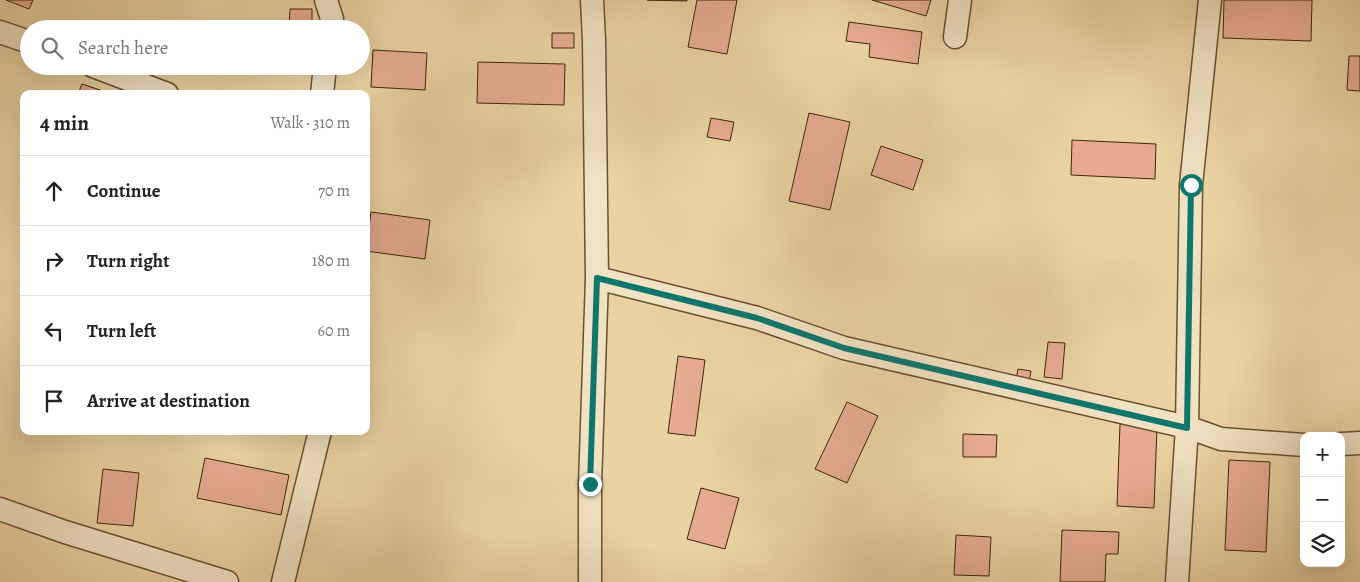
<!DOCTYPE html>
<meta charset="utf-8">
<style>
body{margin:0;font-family:Alegreya,serif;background:#f2f2f2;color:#222}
.controls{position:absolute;right:15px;bottom:15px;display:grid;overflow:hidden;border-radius:10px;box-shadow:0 5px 20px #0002}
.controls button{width:45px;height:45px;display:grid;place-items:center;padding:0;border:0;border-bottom:1px solid #e0e0e0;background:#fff;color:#222;font:25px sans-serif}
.stop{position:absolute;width:15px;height:15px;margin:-11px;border:4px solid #0f766e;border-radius:50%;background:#fff}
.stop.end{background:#0f766e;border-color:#fff;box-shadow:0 1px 5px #0008}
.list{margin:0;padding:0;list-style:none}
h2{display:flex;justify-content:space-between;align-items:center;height:65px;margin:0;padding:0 20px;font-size:21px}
h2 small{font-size:16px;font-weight:400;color:#767676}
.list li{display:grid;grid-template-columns:32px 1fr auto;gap:15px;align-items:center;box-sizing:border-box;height:70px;padding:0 20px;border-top:1px solid #e0e0e0}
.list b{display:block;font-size:19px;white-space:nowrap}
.list em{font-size:16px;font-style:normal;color:#767676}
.icon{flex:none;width:28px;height:28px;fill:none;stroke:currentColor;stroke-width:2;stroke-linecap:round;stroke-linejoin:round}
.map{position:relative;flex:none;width:1360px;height:582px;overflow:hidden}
.search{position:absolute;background:#fff;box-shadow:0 5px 20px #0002;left:20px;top:20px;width:350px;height:55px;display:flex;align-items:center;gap:12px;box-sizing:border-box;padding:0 18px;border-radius:28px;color:#767676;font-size:19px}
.panel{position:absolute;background:#fff;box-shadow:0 5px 20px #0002;left:20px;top:90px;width:350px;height:345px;border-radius:10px}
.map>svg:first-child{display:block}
.building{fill:#e7ab91;stroke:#3c270a}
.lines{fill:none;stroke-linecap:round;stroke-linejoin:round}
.minor-casing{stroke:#685230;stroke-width:25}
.minor{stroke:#f1e2c3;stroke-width:22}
.route{stroke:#0f766e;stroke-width:6}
</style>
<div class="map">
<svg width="1360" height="582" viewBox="0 0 1360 582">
<rect width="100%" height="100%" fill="#ead3a3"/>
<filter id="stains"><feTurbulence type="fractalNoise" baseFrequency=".004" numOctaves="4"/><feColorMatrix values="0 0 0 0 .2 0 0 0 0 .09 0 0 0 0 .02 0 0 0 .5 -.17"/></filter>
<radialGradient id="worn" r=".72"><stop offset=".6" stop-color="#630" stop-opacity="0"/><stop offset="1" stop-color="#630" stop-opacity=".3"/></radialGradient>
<path class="building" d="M6,0h27l-4,9z
M647,0h40v1z
M697,0h40l-10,54 -39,-7z
M872,0h59l-5,16z
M1224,0h88l-1,41 -88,-3z
M290,9h22v20h-23z
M849,22l73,10 -4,32 -49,-7 1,-13 -24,-3z
M552,33h22v15h-22z
M373,50l54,3 -2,37 -54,-3z
M1349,56h11v35l-13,-1z
M478,62l87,2 -1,41 -87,-2z
M82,84l27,9v1h-31z
M809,113l41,9 -20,88 -41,-9z
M711,118l23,4 -4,19 -23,-4z
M1072,140l84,4 -1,35 -84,-4z
M881,146l42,14 -10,30 -42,-15z
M371,212l59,8 -5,39 -59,-8z
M1048,342l17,1 -3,36 -18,-2z
M678,356l27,4 -10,76 -27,-3z
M1018,369l13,2 -3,16 -13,-2z
M847,402l31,14 -31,67 -32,-14z
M1120,424l37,2 -3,82 -37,-2z
M963,434l34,1 -1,22h-33z
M205,458l84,17 -8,40 -84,-17z
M1229,460l41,2 -4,90 -41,-2z
M103,469l36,4 -6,53 -36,-3z
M701,488l38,10 -14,51 -38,-10z
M1062,530l57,2 -1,22h-12l-1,28h-45z
M956,535l35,2 -2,39 -35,-1z"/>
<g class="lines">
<g class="minor-casing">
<path id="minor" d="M326,0l6,19 -2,10
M0,32l29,10
M955,37l5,-37
M93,66l74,28
M322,94l3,-28
M597,278l160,40 87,30 343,79 34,12 83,6
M1341,444l19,-1
M0,509l65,23 162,50
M283,582l37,-151
M590,582v-98l7,-206 -3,-238 -2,-40
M1177,582l10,-155 4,-242 19,-185"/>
</g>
<use href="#minor" class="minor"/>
</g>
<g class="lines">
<path class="route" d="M590,484l7,-206 160,40 87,30 343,80 4,-243"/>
</g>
<rect width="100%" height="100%" filter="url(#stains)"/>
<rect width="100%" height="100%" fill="url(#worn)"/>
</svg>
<div class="controls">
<button>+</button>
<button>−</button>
<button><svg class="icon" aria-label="layers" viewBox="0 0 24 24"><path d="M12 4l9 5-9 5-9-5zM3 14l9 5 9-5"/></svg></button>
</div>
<div class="stop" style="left:1191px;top:185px"></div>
<div class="stop end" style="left:590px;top:484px"></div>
<div class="search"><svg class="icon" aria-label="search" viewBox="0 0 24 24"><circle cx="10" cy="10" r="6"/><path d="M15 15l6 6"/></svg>Search here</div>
<section class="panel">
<h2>4 min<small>Walk · 310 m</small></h2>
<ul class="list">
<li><svg class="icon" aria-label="ahead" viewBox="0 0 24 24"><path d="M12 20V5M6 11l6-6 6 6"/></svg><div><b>Continue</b></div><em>70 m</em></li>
<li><svg class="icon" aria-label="right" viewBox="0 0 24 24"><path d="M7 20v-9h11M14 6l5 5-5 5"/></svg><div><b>Turn right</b></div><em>180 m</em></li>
<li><svg class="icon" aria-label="left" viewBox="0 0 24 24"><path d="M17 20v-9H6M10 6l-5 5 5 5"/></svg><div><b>Turn left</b></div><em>60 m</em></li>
<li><svg class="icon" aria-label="arrive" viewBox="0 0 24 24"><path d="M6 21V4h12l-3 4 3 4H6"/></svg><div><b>Arrive at destination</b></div></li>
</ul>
</section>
</div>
